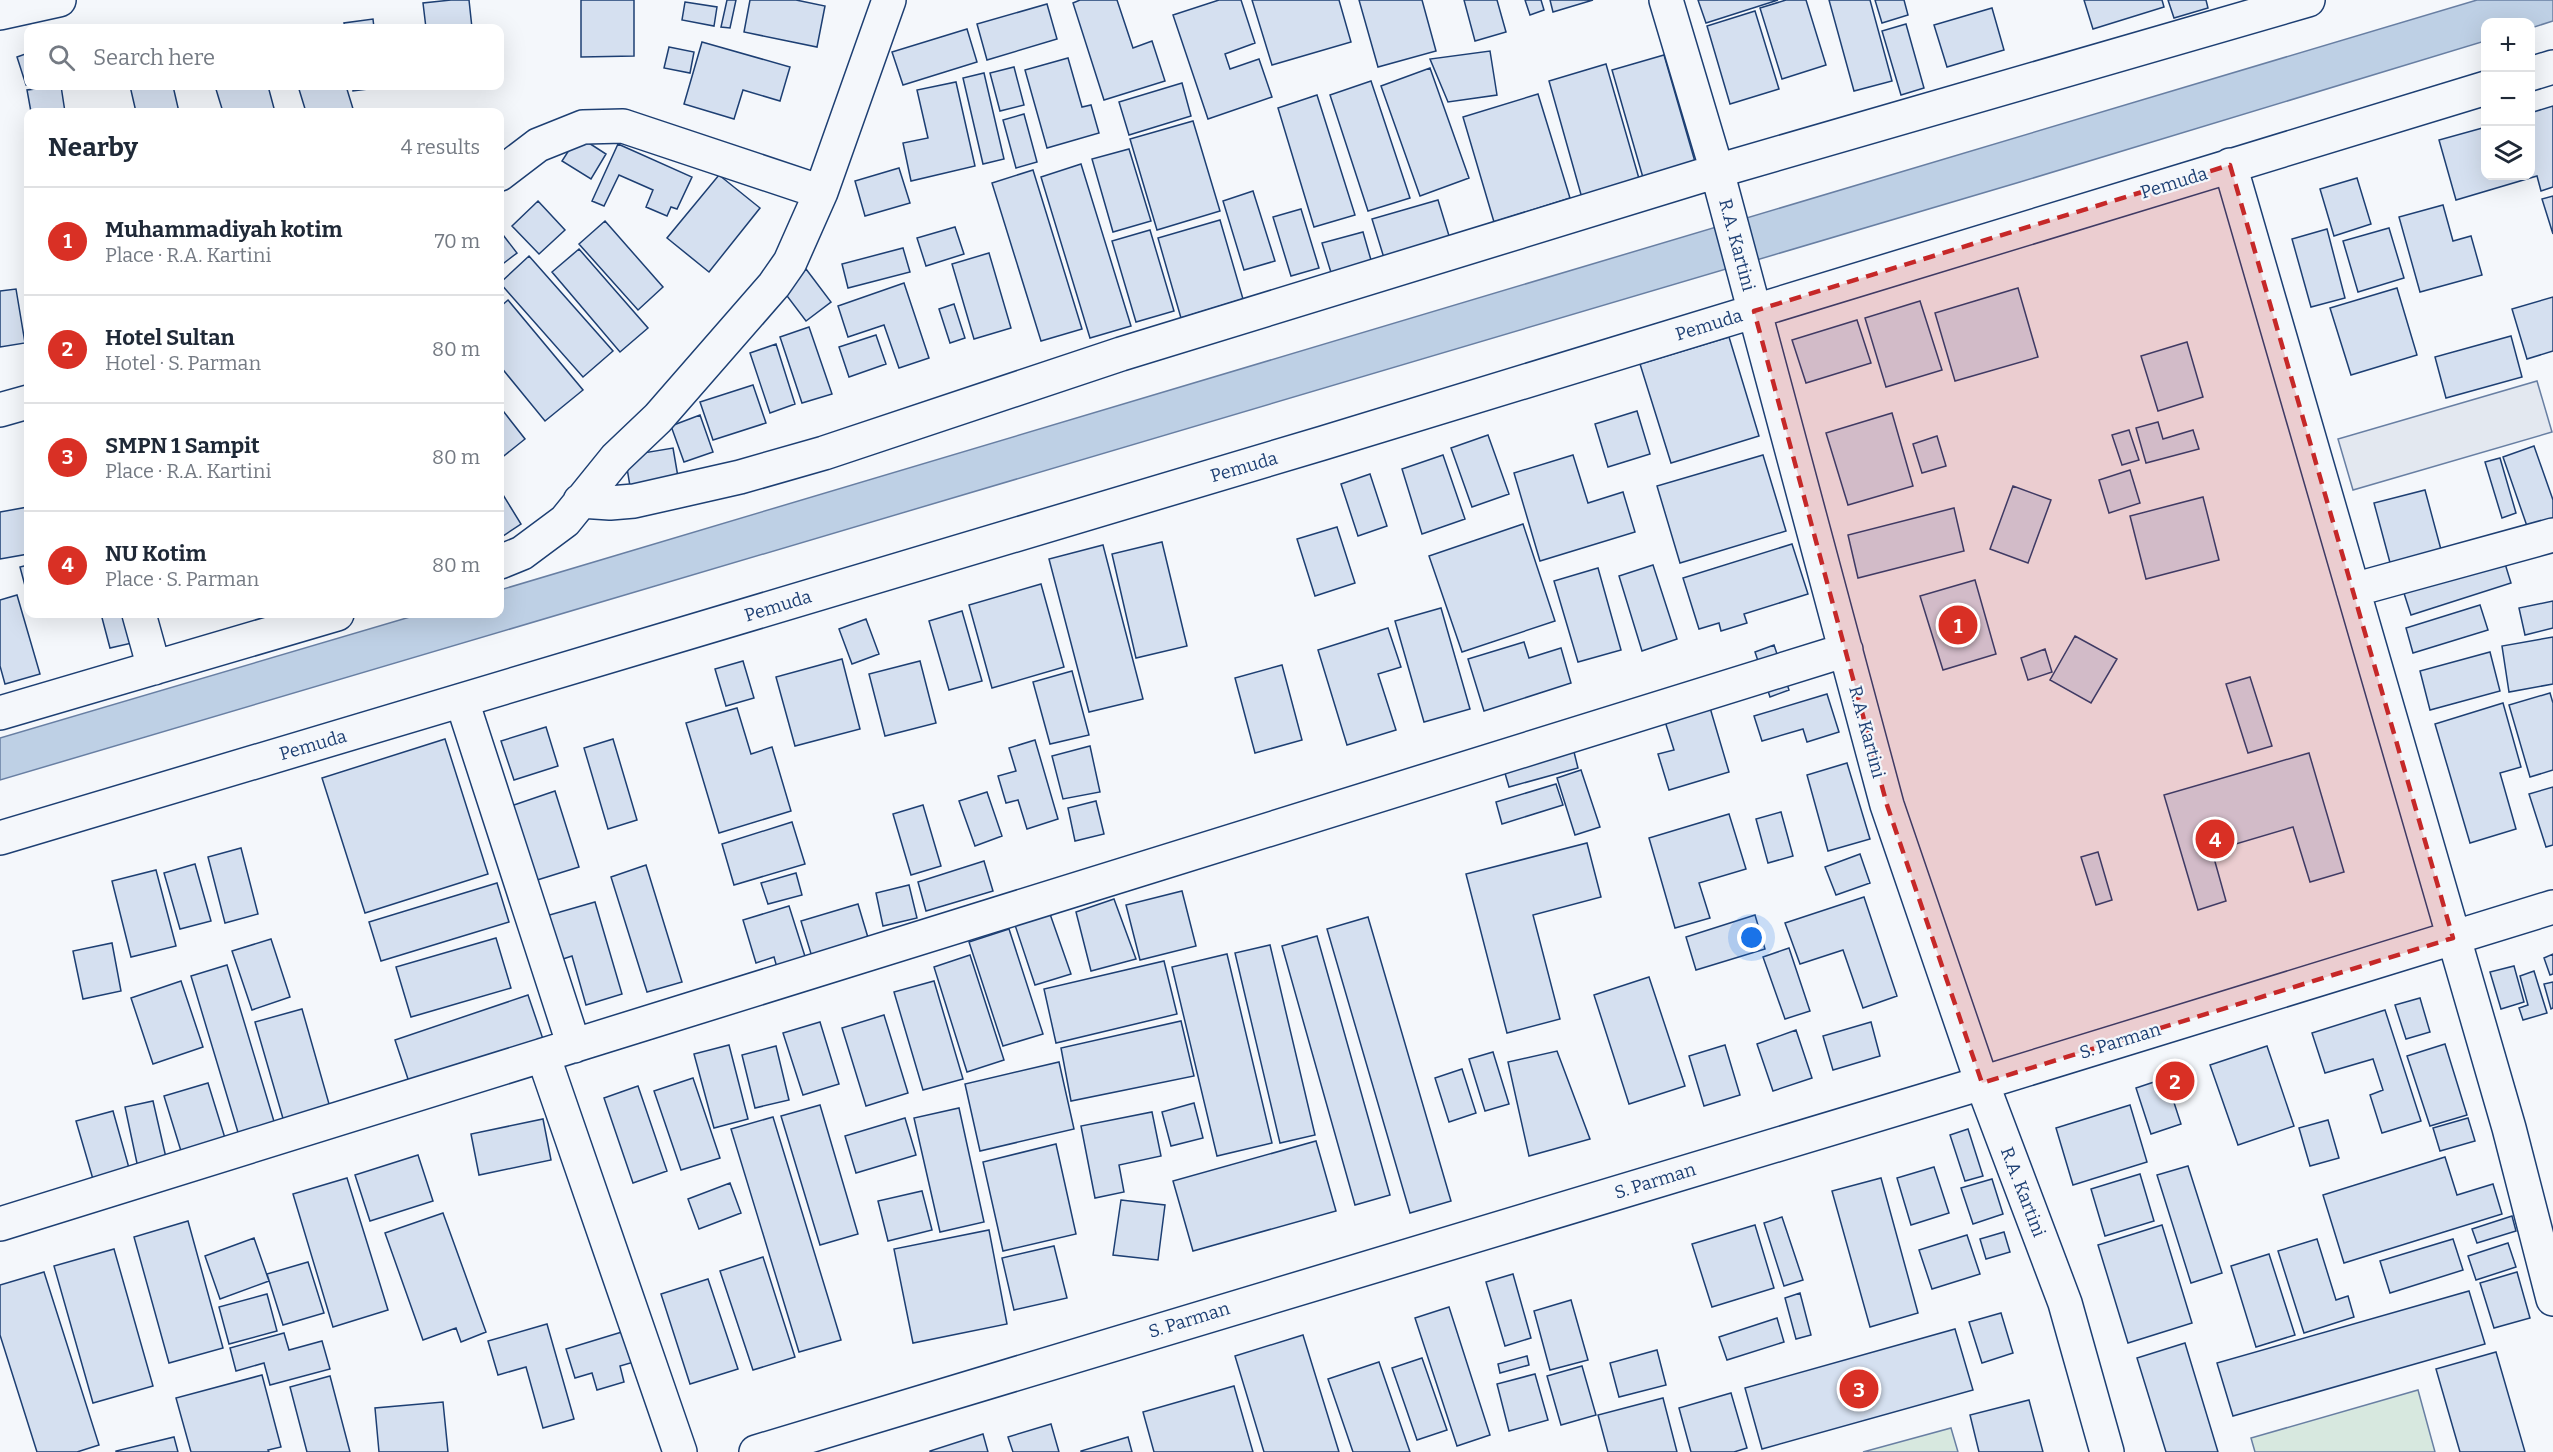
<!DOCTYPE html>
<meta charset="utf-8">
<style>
body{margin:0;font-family:Bitter,serif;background:#f2f2f3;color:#1f2937}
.controls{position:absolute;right:18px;top:18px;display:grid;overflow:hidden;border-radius:12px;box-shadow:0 6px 24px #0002}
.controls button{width:54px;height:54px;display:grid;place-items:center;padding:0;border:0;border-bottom:2px solid #e0e1e3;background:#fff;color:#1f2937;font:30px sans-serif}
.you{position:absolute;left:1752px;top:938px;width:21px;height:21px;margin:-15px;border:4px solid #fff;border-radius:50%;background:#1a73e8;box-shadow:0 0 0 9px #1a73e833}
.badge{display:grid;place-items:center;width:39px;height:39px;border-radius:50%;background:#d93025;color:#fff;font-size:20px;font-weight:700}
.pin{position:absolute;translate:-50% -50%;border:3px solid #fff;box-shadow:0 2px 6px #0006}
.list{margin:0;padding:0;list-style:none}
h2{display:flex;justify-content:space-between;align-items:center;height:78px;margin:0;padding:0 24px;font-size:26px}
h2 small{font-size:20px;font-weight:400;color:#747a83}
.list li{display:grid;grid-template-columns:39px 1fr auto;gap:18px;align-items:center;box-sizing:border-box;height:108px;padding:0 24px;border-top:2px solid #e0e1e3}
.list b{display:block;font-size:22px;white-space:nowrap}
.list p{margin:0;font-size:20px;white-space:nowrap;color:#747a83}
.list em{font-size:20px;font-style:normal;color:#747a83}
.icon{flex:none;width:33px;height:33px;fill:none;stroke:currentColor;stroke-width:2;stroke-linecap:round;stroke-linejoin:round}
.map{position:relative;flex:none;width:2553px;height:1452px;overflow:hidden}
.search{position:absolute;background:#fff;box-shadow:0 6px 24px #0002;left:24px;top:24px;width:480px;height:66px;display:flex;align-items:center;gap:15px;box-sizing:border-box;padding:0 21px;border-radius:12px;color:#747a83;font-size:22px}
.panel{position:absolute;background:#fff;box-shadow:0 6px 24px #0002;left:24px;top:108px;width:480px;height:510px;border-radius:12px}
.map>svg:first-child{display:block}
.green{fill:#d7e8df;stroke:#687fa3;stroke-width:1.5}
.parking{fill:#e3e8f0;stroke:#687fa3;stroke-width:1.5}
.water{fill:#bed0e5;stroke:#687fa3;stroke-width:1.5}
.building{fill:#d5e0f0;stroke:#1d3f73;stroke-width:1.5}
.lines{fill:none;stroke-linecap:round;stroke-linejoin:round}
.minor-casing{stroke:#1d3f73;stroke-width:36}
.minor{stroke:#f4f7fb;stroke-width:33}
.marked{fill:#c62828;fill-opacity:0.2;stroke:#c62828;stroke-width:4.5;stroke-dasharray:12 8;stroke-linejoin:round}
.labels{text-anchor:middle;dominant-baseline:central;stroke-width:4.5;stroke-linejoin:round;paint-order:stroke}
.street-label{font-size:18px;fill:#1d3f73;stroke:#f4f7fb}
</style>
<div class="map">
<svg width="2553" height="1452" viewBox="0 0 2553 1452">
<rect width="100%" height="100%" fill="#f4f7fb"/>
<path class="green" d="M2418,1390l17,62h-180l-4,-14z
M1951,1428l7,24h-95z"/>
<path class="parking" d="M2537,381l15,51 -199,58 -15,-51z"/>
<path class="water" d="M2477,0h76v21l-22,7 -1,-6h-44l-1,19 -465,141 -2020,598v-42l420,-124h80v-24z"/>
<path class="building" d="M451,0h18l3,28h-46l-3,-25z
M581,0h53v56l-53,1z
M727,0h9l-6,28 -9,-1z
M750,0h46l29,6 -8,41 -73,-15z
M1080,0h37l16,48 19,-7 13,40 -61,19 -31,-97z
M1219,0h22l14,43 -30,11 5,15 29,-10 13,38 -64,22 -35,-104z
M1252,0h87l12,42 -79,23z
M1359,0h63l14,51 -58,16z
M1464,0h33l9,32 -31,9z
M1525,0h16l3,10 -14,5z
M1550,0h43l-40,12z
M1698,0h80l-72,23z
M1786,0h20l20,65 -44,14 -22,-71z
M1829,0h41l22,81 -38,10z
M1875,0h29l4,15 -26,8z
M2084,0h78l2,7 -71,22z
M2168,0h38l2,8 -34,10z
M685,2l32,5 -3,19 -32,-6z
M1047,4l10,35 -70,21 -10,-36z
M1992,8l12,42 -57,17 -13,-42z
M1755,11l24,78 -49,15 -23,-78z
M373,19l1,9h-29l-1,-5z
M1906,24l18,64 -23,7 -19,-64z
M967,29l10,33 -74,23 -11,-33z
M702,42l88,25 -10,34 -37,-11 -9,29 -50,-15z
M669,47l25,5 -4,21 -26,-5z
M1490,51l7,44 -49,7 -18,-43z
M28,53v32h-2l-9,-28z
M1664,55l34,117 -52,16 -34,-118z
M1068,58l14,49 9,-2 8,28 -52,15 -22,-78z
M1606,64l34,118 -58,16 -33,-117z
M1014,67l10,38 -24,6 -10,-38z
M1430,68l39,110 -49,18 -39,-110z
M984,73l20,86 -21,5 -20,-86z
M1371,81l39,117 -42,13 -38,-116z
M956,82l19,84 -64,15 -8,-38 25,-5 -11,-48z
M1182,83l9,33 -62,19 -10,-33z
M61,86l4,26h-34l-4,-22z
M130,86h43l6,26h-43z
M215,86h53l7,26h-52z
M298,86h48l8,26h-48z
M353,86h39l-39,5z
M1538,94l32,104 -76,24 -31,-105z
M1317,95l38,120 -41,12 -36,-119z
M2553,106v81l-12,4 -4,-15 -81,24 -17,-60 47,-13v49h44v-63z
M1024,114l13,48 -21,6 -13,-48z
M1193,121l27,90 -63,19 -27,-91z
M578,136l28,18 -15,25 -29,-18z
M618,144l74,33 -15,32 -6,-2 -4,9 -21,-9 7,-17 -34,-15 -15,31 -12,-5z
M1129,149l22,72 -38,11 -21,-73z
M1081,164l50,162 -41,12 -49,-161z
M899,168l11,35 -45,13 -10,-35z
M1033,170l49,159 -41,12 -49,-158z
M719,175l41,33 -51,64 -42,-34z
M2357,178l14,46 -37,12 -14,-47z
M1253,191l22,70 -31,9 -21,-69z
M2553,196v38l-11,-35z
M1438,200l12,39 -66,19 -12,-39z
M538,201l27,29 -26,24 -27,-28z
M2443,205l10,36 18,-5 11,39 -62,17 -21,-75z
M1301,209l18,59 -28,8 -18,-59z
M1220,220l23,79 -62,19 -23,-80z
M605,221l58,66 -25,23 -59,-66z
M955,227l9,27 -38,12 -9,-28z
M2389,228l15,50 -46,14 -15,-51z
M2327,229l18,69 -34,9 -19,-68z
M1150,230l24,81 -38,11 -24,-81z
M500,231l17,22 -17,13z
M1363,232l10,35 -40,12 -11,-36z
M903,248l7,24 -62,16 -6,-24z
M579,249l69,79 -28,24 -68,-80z
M989,253l22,75 -37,11 -22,-75z
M529,256l84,95 -30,26 -83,-94z
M806,269l25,33 -25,19 -25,-33z
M904,283l25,75 -30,10 -15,-43 -36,12 -10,-31z
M2018,288l20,69 -83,24 -20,-68z
M2397,288l20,67 -66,20 -21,-67z
M16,289l9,54 -25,4v-56z
M2553,297v54l-26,8 -15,-50z
M508,300l75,90 -38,31 -45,-55v-59z
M1920,301l22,69 -56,17 -21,-69z
M954,304l11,34 -15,5 -11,-34z
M1857,320l14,43 -65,20 -14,-43z
M809,327l23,67 -30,9 -22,-66z
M876,335l10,29 -37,13 -10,-30z
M2511,336l11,41 -76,21 -11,-41z
M1729,337l30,99 -88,27 -31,-99z
M2187,342l16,55 -45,14 -17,-55z
M776,344l19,60 -25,9 -20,-60z
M753,385l13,38 -53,17 -13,-38z
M500,407l25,32 -25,20z
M1637,411l13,43 -42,13 -13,-43z
M1892,413l21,73 -65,19 -22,-72z
M700,415l13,37 -29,10 -13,-36z
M2158,422l5,17 30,-9 6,19 -53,14 -10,-35z
M2129,430l10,30 -17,5 -10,-30z
M1488,435l21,59 -37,13 -21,-59z
M1937,436l9,30 -24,7 -9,-29z
M2534,446l19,54v21l-25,8 -25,-72z
M673,448l5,29 -48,9 -5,-30z
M1443,455l22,64 -43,15 -20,-65z
M1573,455l15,48 35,-11 12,40 -95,29 -26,-88z
M1763,455l23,76 -106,32 -23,-77z
M2500,458l16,55 -14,5 -17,-56z
M2130,470l10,33 -31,10 -10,-33z
M1370,474l17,52 -29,10 -17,-52z
M2013,486l38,14 -23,63 -38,-14z
M500,490l21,34 -21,14z
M2425,490l18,67 -51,13 -18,-67z
M2203,497l16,63 -73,19 -16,-63z
M28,507v47l-28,5v-47z
M1954,508l10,43 -106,27 -10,-43z
M1523,524l32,97 -93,31 -33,-96z
M1337,527l18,56 -40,13 -18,-57z
M1162,542l25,104 -51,12 -24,-104z
M1792,544l16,50 -64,20 3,9 -26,8 -2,-8 -20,6 -16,-51z
M1103,545l40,154 -54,13 -40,-153z
M2502,554l9,29 -100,32 -9,-28z
M28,565v32l-8,-30z
M1653,565l24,74 -35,12 -23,-75z
M1598,568l23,82 -43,12 -24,-81z
M1975,580l21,74 -53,16 -23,-74z
M1041,584l23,83 -72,21 -23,-83z
M17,595l23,79 -35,10 -5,-18v-66z
M2553,601v27l-28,7 -6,-27z
M2480,605l8,25 -75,23 -7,-25z
M1441,608l29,101 -46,13 -29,-101z
M962,611l20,70 -33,9 -20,-69z
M101,614h28l3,29 -22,5z
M866,619l13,35 -27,10 -13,-35z
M1388,628l13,39 -23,7 18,56 -49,15 -29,-95z
M2075,636l42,23 -26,44 -41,-23z
M2553,637v47l-44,8 -7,-46z
M1524,642l5,16 32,-10 10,35 -87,28 -16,-52z
M1774,645l15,45 -19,7 -15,-45z
M2045,649l7,23 -24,8 -7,-22z
M2490,652l10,39 -70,19 -10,-39z
M842,659l18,70 -65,17 -19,-69z
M743,661l11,37 -28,8 -11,-37z
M920,661l16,62 -51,13 -16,-62z
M1282,665l20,75 -47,13 -20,-75z
M1072,671l17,64 -39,9 -17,-62z
M2250,677l22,69 -24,7 -22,-69z
M2550,693l3,10v67l-23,7 -21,-72z
M1827,694l12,38 -32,10 -4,-13 -41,12 -8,-25z
M1708,701l21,71 -60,18 -11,-36 16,-4 -11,-35z
M2503,703l18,64 -21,6 16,56 -46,14 -35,-119z
M737,708l14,46 21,-7 19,64 -72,22 -33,-110z
M546,727l12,39 -44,14 -13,-39z
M1570,736l8,32 -69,19 -9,-31z
M445,739l43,135 -123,39 -43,-135z
M613,739l24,81 -29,9 -24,-81z
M1035,740l23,79 -31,10 -9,-29 -12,3 -8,-27 18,-5 -7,-23z
M1090,746l10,46 -37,7 -11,-43z
M2309,753l35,119 -34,10 -17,-55 -81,24 14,50 -28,9 -34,-115z
M1847,763l23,76 -42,12 -21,-76z
M1581,770l19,57 -25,8 -18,-57z
M1556,784l7,21 -61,19 -6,-22z
M2553,787v58l-7,2 -17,-53z
M555,791l24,76 -45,14 -23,-75z
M987,792l15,44 -27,10 -16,-45z
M1096,801l8,33 -29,7 -7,-33z
M923,805l18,61 -30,9 -18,-61z
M1781,812l12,44 -25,7 -12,-44z
M1729,814l17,55 -47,14 11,35 -35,10 -26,-90z
M792,822l13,42 -71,21 -12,-41z
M1587,843l14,54 -68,18 27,104 -53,14 -41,-159z
M241,848l17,66 -33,9 -17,-66z
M2098,852l14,48 -16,5 -15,-48z
M1860,854l10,29 -34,12 -11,-28z
M984,861l9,30 -67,20 -8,-29z
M195,864l16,57 -31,8 -16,-56z
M646,865l36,117 -35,10 -36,-115z
M156,870l20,76 -45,11 -19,-76z
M796,873l6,22 -34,9 -7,-21z
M497,883l12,39 -128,39 -12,-39z
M909,885l8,33 -34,8 -7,-33z
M1182,891l14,55 -56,14 -14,-55z
M1864,897l33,99 -34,12 -20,-58 -43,14 -15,-41z
M1114,899l22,60 -45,12 -15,-59z
M595,902l27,92 -36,11 -14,-49 -12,4 -14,-44z
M858,904l11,37 -53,29 -15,-49z
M789,906l20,63 -29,9 -6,-21 -18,6 -13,-43z
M1050,914l21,60 -36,11 -20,-60z
M1755,915l10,34 -69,21 -10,-33z
M1368,917l83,284 -41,12 -83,-284z
M1009,929l34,105 -40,12 -34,-104z
M1317,936l73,259 -35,10 -73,-259z
M496,938l15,50 -100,29 -15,-50z
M271,939l19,58 -38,13 -20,-59z
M112,943l9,48 -38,8 -10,-48z
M1270,945l45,190 -35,8 -45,-190z
M1789,948l21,63 -25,8 -22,-62z
M1227,954l45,189 -55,13 -45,-189z
M2553,954v20l-3,1 -6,-17z
M970,955l34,105 -37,12 -33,-105z
M1164,961l13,53 -121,29 -12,-54z
M227,965l55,183 -36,11 -55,-183z
M2514,966l10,36 -23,7 -11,-37z
M2534,971l13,42 -24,7 -4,-12 9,-3 -8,-29z
M1649,977l36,109 -56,18 -35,-109z
M181,981l22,66 -50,17 -22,-66z
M934,981l29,98 -40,11 -29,-98z
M2553,982v26l-2,1 -7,-25z
M528,995l18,53 -133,46 -18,-54z
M2420,998l10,34 -24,7 -11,-34z
M302,1009l35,123 -46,14 -36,-124z
M2385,1010l36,111 -39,12 -12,-38 13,-5 -10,-31 -48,14 -13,-40z
M884,1015l24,78 -42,13 -24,-78z
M1181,1021l13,55 -123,25 -10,-53z
M820,1022l19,62 -36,11 -20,-62z
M1871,1022l9,34 -47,14 -10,-34z
M1796,1030l16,48 -39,13 -16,-47z
M2445,1044l22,71 -37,11 -23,-70z
M729,1045l19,74 -34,9 -20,-74z
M1725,1045l15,50 -36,11 -15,-50z
M776,1046l13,54 -34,8 -13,-53z
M2267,1046l27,80 -56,19 -28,-80z
M1557,1051l33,88 -61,17 -21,-94z
M1493,1052l16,52 -24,7 -16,-52z
M1059,1062l15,67 -94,22 -15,-67z
M1462,1069l14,44 -27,9 -14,-44z
M693,1078l27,80 -39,12 -27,-79z
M2166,1078l15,46 -30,10 -15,-46z
M208,1083l21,68 -44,13 -21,-68z
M638,1086l29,85 -34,12 -29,-85z
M153,1101l14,61 -29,6 -13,-61z
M1194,1103l9,35 -32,8 -9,-34z
M820,1105l38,129 -38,11 -39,-129z
M2130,1105l17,57 -74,23 -17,-57z
M959,1108l25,114 -44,10 -26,-114z
M113,1111l18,64 -36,11 -19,-65z
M1152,1112l9,44 -42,9 5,27 -29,6 -14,-72z
M773,1117l68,223 -42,12 -68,-223z
M905,1118l11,37 -60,18 -11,-37z
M2468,1118l7,23 -35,10 -7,-23z
M543,1119l8,41 -72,15 -8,-41z
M2328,1120l11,38 -29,8 -11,-38z
M1968,1129l15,47 -18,5 -15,-46z
M1316,1141l20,70 -143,40 -20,-70z
M1056,1144l20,90 -73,17 -20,-89z
M418,1155l15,46 -63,20 -15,-46z
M2445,1157l12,38 36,-11 9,30 -158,49 -21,-68z
M2188,1166l34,107 -31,10 -34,-108z
M1934,1167l15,46 -38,12 -14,-47z
M2140,1174l14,47 -49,15 -14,-47z
M347,1178l41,132 -55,17 -40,-133z
M1881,1178l37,135 -48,14 -38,-136z
M1992,1179l11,35 -30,10 -12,-36z
M730,1183l11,30 -42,16 -11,-30z
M922,1191l10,39 -44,11 -10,-40z
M1121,1200l44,5 -7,55 -45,-5z
M443,1213l43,119 -25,10 -5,-14 -33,12 -38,-107z
M2512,1216l4,15 -39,12 -5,-14z
M1782,1217l21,63 -19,6 -20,-63z
M188,1221l35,127 -54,15 -35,-126z
M1755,1225l19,63 -62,19 -20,-63z
M2162,1225l30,98 -64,20 -30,-98z
M989,1230l18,94 -94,19 -19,-94z
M2004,1232l6,20 -24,7 -6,-20z
M1967,1235l13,39 -48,15 -13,-39z
M254,1238l15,43 -49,18 -15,-43z
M2317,1239l19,61 12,-4 6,21 -50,16 -26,-82z
M2453,1239l10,31 -73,23 -10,-32z
M2508,1243l8,24 -40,13 -8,-24z
M1054,1246l13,52 -53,12 -12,-52z
M114,1249l39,137 -60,17 -39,-137z
M2269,1254l26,81 -39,12 -25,-81z
M763,1257l32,100 -42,13 -33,-99z
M308,1262l16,51 -41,12 -16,-51z
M44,1272l55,173 -22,7h-40l-37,-117v-50z
M2517,1272l13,46 -36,10 -14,-45z
M1513,1274l18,64 -26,8 -19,-64z
M708,1279l30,90 -48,15 -29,-90z
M2469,1291l16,53 -252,72 -16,-53z
M1800,1293l11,42 -15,4 -11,-41z
M267,1294l10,37 -48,13 -10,-37z
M1571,1300l17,60 -38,10 -16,-59z
M1449,1307l41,128 -33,11 -42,-128z
M2001,1313l12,40 -31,10 -13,-41z
M1777,1318l7,24 -57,18 -8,-23z
M547,1324l27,95 -31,9 -17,-61 -28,8 -10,-34z
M635,1328l9,31 -24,7 4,16 -27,8 -5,-17 -17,5 -9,-29z
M1955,1329l18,61 -211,59 -17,-61z
M284,1333l5,17 33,-9 8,28 -60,16 -6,-22 -28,8 -6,-23z
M1303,1335l36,117h-75l-29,-96z
M2185,1343l33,109h-52l-29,-94z
M1657,1350l9,35 -47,12 -9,-34z
M2496,1352l29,100h-65l-24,-83z
M1527,1356l2,9 -29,8 -2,-9z
M1422,1358l25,72 -30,10 -25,-72z
M1379,1362l31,90h-57l-25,-73z
M1582,1366l14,49 -35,10 -14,-49z
M1535,1374l13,46 -39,11 -12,-47z
M262,1375l19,72 -13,3 1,2h-78l-15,-54z
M330,1376l20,76h-43l-17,-65z
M1234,1386l19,66h-99l-11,-40z
M1731,1393l16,55 -13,4h-43l-12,-44z
M1663,1398l14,54h-69l-10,-37z
M2029,1400l14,52h-64l-9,-37z
M443,1402l5,50h-69l-4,-44z
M1051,1424l8,28h-46l-5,-15z
M983,1434l5,18h-58v-1z
M174,1437l4,15h-62v-1z
M1128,1437l4,15h-51v-1z"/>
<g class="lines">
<g class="minor-casing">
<path id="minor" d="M1666,0l51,171 170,634 95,278 83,220 42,149
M0,13l59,-13
M2530,74l23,-7
M2230,165l279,963 44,171
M500,174l38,-29 45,-18 40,-1 198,66
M0,410l28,-8
M580,501l30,2 24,-2 106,-24 84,-24 297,-99 596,-183 591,-171
M500,562l22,-9 43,-32 51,-63 42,-40 116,-133 16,-23 31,-70 68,-192
M2353,590l200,-55
M139,614l15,54
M462,701l112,345
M0,713l337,-99
M0,838l1323,-395 1163,-355
M543,1055l137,397
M0,1224l1846,-574
M756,1452l1226,-369 571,-176"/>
</g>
<use href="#minor" class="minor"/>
</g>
<path class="marked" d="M2230,165l223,773 -471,145 -95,-278 -133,-494z"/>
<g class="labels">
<g class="street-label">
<text transform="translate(2174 183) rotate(-17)">Pemuda</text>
<text transform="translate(1737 245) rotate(75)">R.A. Kartini</text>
<text transform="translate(1709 325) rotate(-17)">Pemuda</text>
<text transform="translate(1244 467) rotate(-16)">Pemuda</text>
<text transform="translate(778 606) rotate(-17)">Pemuda</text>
<text transform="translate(1867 732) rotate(75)">R.A. Kartini</text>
<text transform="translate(313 745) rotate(-16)">Pemuda</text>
<text transform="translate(2120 1041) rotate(-17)">S. Parman</text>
<text transform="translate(1655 1181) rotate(-17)">S. Parman</text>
<text transform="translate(2023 1192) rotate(69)">R.A. Kartini</text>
<text transform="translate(1189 1320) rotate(-17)">S. Parman</text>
</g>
</g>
</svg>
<div class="controls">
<button>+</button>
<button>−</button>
<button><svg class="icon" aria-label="layers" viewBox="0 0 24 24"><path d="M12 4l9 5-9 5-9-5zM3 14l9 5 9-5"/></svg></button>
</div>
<div class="you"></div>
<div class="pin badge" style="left:1958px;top:625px">1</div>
<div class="pin badge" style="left:2175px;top:1081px">2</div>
<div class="pin badge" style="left:1859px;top:1389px">3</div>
<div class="pin badge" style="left:2215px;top:839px">4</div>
<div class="search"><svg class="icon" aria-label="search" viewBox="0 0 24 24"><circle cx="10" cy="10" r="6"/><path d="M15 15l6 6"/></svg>Search here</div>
<section class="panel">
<h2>Nearby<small>4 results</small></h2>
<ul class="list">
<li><span class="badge">1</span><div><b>Muhammadiyah kotim</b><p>Place · R.A. Kartini</p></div><em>70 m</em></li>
<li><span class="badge">2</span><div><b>Hotel Sultan</b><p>Hotel · S. Parman</p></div><em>80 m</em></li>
<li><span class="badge">3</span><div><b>SMPN 1 Sampit</b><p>Place · R.A. Kartini</p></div><em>80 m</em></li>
<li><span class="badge">4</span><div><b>NU Kotim</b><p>Place · S. Parman</p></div><em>80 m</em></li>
</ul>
</section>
</div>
